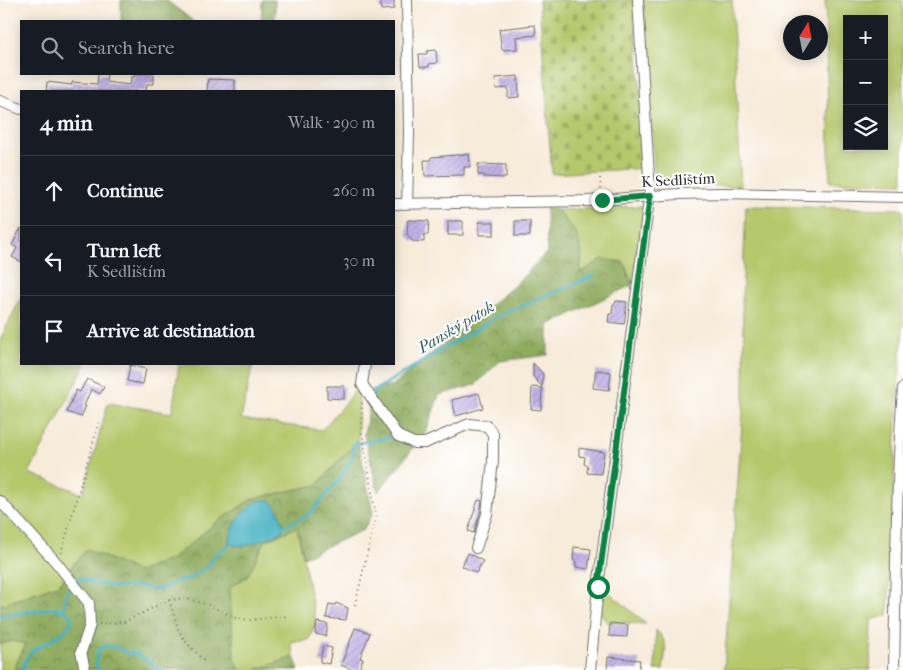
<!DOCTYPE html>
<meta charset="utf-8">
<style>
body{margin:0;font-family:"IM FELL French Canon",serif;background:#242831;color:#f1f3f6}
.controls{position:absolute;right:15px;top:15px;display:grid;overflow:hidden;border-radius:0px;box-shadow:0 2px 12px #0003}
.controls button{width:45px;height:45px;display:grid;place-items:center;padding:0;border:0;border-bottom:1px solid #363941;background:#171b24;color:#f1f3f6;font:25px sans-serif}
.compass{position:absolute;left:783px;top:15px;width:45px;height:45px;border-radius:50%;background:#171b24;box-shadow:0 2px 12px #0003;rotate:10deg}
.stop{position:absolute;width:15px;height:15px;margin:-11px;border:4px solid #0b8043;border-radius:50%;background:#fff}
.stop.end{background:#0b8043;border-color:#fff;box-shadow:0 1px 5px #0008}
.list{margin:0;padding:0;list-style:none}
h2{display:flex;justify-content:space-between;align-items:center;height:65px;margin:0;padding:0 20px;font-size:21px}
h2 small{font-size:16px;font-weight:400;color:#9ea1a6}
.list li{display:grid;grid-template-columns:32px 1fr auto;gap:15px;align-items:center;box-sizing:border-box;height:70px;padding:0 20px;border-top:1px solid #363941}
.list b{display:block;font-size:19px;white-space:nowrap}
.list p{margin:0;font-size:16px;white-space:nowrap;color:#9ea1a6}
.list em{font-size:16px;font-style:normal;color:#9ea1a6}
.icon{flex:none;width:28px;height:28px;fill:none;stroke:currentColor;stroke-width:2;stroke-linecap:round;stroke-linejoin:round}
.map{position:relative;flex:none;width:903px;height:670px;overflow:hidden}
.search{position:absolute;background:#171b24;box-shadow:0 2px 12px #0003;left:20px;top:20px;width:375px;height:55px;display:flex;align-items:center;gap:12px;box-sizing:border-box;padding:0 18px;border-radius:0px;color:#9ea1a6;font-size:19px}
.panel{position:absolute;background:#171b24;box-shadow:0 2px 12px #0003;left:20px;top:90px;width:375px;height:275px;border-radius:0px}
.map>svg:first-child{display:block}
.green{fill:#b5c86c;stroke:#707a4c;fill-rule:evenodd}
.forest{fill:url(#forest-crowns);stroke:#5e6c46}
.cemetery{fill:url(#cemetery-stones);stroke:#707a4c}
.water{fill:#43b0c1;stroke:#376e76}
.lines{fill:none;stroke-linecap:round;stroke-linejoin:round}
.stream{stroke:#43b0c1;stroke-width:3}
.building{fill:url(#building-hatch)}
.street-casing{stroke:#726e68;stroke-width:12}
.path{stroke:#726e68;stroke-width:2;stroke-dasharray:1 4;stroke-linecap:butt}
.street{stroke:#fff;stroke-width:10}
.route{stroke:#0b8043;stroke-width:6}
.labels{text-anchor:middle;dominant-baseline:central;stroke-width:4;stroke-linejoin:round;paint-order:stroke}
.street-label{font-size:15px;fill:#2b2b2b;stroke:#fff}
.water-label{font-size:16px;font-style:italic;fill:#356067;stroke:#fff}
</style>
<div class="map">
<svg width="903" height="670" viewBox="0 0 903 670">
<defs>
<pattern id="forest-crowns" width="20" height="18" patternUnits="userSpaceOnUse" patternTransform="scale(1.25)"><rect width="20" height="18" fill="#90ac60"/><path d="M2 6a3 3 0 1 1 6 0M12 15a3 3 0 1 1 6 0" fill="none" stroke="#768c4f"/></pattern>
<pattern id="cemetery-stones" width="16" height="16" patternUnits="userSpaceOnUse" patternTransform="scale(1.25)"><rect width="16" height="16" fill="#b5c86c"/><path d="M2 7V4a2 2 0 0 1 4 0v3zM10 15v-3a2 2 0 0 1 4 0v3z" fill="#9cac5e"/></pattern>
<pattern id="building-hatch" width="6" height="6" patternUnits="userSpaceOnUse" patternTransform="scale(1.25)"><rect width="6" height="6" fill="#c1b1e6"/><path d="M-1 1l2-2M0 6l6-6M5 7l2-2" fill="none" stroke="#a698c5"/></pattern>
</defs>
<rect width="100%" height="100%" fill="#fff"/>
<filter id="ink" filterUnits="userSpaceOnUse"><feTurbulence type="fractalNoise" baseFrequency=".02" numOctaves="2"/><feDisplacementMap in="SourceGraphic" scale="10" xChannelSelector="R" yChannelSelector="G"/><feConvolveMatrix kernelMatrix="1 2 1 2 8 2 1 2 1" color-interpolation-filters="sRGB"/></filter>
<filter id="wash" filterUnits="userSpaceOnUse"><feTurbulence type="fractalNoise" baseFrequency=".0096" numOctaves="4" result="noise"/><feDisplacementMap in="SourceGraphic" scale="20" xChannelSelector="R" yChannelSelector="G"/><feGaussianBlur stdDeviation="1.12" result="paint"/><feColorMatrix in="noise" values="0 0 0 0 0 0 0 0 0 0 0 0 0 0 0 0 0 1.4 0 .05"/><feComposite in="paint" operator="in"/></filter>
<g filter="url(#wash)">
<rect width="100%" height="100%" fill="#f7ebd9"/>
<path class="green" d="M643,0h89l9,186h-79l-7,-7z
M825,0h78v183l-73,-1zM847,19h37v127h-37z
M644,206l-12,79 -8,-23 -44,11 2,-20 -25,-43z
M746,206l157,3v122l-5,56 -10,228 -17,5 -1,50h-146l20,-273v-51l-2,-48z
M21,298v66h65l-57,109 54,21 25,-91 64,10 7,-49h74l-12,55 81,11 37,-44 -1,54 -41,45 -65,14 -38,25 -42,35 -34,13 -51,-23 -15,17 -12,18 -60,21v-265z
M297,527l19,96 -7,17 -18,2 3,15 -39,13h-15l-6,-12 -5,-71 18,-10 18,-36z
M610,593l36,31 -40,-2 -6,-12 2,-10z
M656,630c14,14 9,22 7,40h-8z
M13,641l13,3 -8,15 -4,11h-14v-26z"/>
<path class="forest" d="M121,0h45l27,21h-72z
M262,0h13v21h-14z
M546,208l11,2 19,23 6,20 -2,20 22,-14 22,3 8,23 -84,40v30l-48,6 -25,24 -36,10 -13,37 -48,60 -14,-58 9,-45 19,-3 122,-100 33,-34z
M358,440l15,73 -10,17 -59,27 -7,-30 -32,14 -18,36 -17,10 4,71 6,12h-226l12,-26 -13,-3 -13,3v-39l60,-21 12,-18 15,-17 51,23 34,-13 42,-35 38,-25 65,-14z
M294,657l5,13h-44z"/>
<path class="cemetery" d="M539,0h95l12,168 -94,6z"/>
<path class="water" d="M262,500c1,0 7,0 8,0 6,3 17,26 12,32 -3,2 -34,13 -38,14 -5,0 -11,-1 -15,-3 0,-16 18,-39 33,-43z"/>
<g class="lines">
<path class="stream" d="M374,395l1,-5 125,-75 93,-39
M280,528l28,-13 34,-38 11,-21v-12l40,-7 -1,-2
M76,580l2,-2 15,5 23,4 24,-1 12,3h9l13,-7 13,-3 21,-12 8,-13 18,-12
M63,610l3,-15 5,-9
M0,616l55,-8c8,2 12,3 17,10 -3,24 -48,23 -49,52
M99,670l-3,-6 2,-15 8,-3 10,1 9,5 12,2 24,16"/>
</g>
<g id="blocks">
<path class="building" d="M380,0h14v9l-13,1z
M535,25l1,10 -20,2 1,12 -15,1 -3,-21z
M436,50l1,13 -8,1v3h-9l-1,-13h8v-3z
M98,74h9l-1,8 24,3 1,-8h3v-3h20v10h-7l-1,7h-100l1,-9 25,3v-3l25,2z
M518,76l1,21 -11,1v-10l-12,1 -1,-11z
M208,79l27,1v11h-28z
M469,154l1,13h-6v8l-39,1 -1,-16h7v-3z
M478,164l28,1v13l-22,-1v-2h-6z
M408,220l21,1 -1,14h-4v7l-12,-1 -5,-7z
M448,221h15v14h-15z
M515,221h15v15h-15z
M479,222h15v13h-15z
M21,228v34l-9,-5 5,-9 -5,-3z
M616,301l11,1 -3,22 -16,-2 1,-8h3l1,-10h2z
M533,363l10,11 -1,13 -9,-11z
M130,365l16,4 -3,15 -16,-3z
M596,370l15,2 -2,18 -16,-2z
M87,379l17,8 -4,7 -9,-5 -7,17h2l-5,11 -14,-5 9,-22 4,2z
M327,386h17v13l-17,-1z
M532,387l10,1 -1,22 -10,-1z
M479,393l4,15 -27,8 -4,-16z
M579,448l25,4 -3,22 -14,-1 1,-7 -4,-2 1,-7 -6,-1z
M478,500l4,1 -2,12 -6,20 -6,-2z
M574,547l17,2 -3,20 -12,-2v-5l-3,-2z
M468,553l15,8 -7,12 -14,-7z
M336,603l12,5 -2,12 -20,-2 3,-14 6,1z
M317,622l11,2 -2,12 -11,-2z
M610,623l18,2 -1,12 -18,-1z
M355,628l15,5 -10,25 3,1 -4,11h-6l-12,-5z
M323,646l9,2 -3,16 -9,-2z
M608,657l32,3 -1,10h-32z"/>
</g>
</g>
<g filter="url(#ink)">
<use href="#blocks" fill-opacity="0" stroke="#726e68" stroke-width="1"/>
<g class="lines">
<g class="street-casing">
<path id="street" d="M407,0l2,134 -2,70
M0,101l21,8
M394,204l194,-3 90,-7 42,-1 183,4
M365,364l-3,20 36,52 16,7h11l44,-19 18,2 6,8v27l-6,53 -11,34
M0,501l55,60 34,42 1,22 -9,27 4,18
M590,670l8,-83 52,-395 -12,-192
M894,670c2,-94 2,-188 9,-282"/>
</g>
<path class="path" d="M600,178l1,12
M61,553l39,-134
M169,600l10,31 6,10 20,21
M355,605l21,-89 -15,-89 1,-25
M99,624l25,-2 45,-22 16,-2 24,7 27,13 14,2 36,-4"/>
<use href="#street" class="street"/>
</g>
</g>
<g class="lines" filter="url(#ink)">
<path class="route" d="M598,587l52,-391 -48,4"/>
</g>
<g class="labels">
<g class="street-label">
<text transform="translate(678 180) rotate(-3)">K Sedlištím</text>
</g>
<g class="water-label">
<text transform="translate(456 327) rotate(-31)">Panský potok</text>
</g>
</g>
</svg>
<div class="controls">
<button>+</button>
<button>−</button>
<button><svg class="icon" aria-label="layers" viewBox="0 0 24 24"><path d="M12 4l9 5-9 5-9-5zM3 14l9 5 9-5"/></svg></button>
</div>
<svg class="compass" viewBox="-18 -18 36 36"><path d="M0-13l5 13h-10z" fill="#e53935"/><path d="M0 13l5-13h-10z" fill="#9ea1a6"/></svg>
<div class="stop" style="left:598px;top:587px"></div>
<div class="stop end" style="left:602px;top:200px"></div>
<div class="search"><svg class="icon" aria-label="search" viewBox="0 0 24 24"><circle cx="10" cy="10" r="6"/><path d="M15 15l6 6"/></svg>Search here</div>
<section class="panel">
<h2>4 min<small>Walk · 290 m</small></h2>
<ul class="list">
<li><svg class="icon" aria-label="ahead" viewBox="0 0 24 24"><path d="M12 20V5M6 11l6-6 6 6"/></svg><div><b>Continue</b></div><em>260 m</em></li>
<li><svg class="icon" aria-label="left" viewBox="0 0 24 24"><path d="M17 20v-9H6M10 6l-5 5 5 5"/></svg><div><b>Turn left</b><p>K Sedlištím</p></div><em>30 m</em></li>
<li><svg class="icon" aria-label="arrive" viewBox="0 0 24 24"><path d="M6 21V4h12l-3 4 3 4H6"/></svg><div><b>Arrive at destination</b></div></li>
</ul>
</section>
</div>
